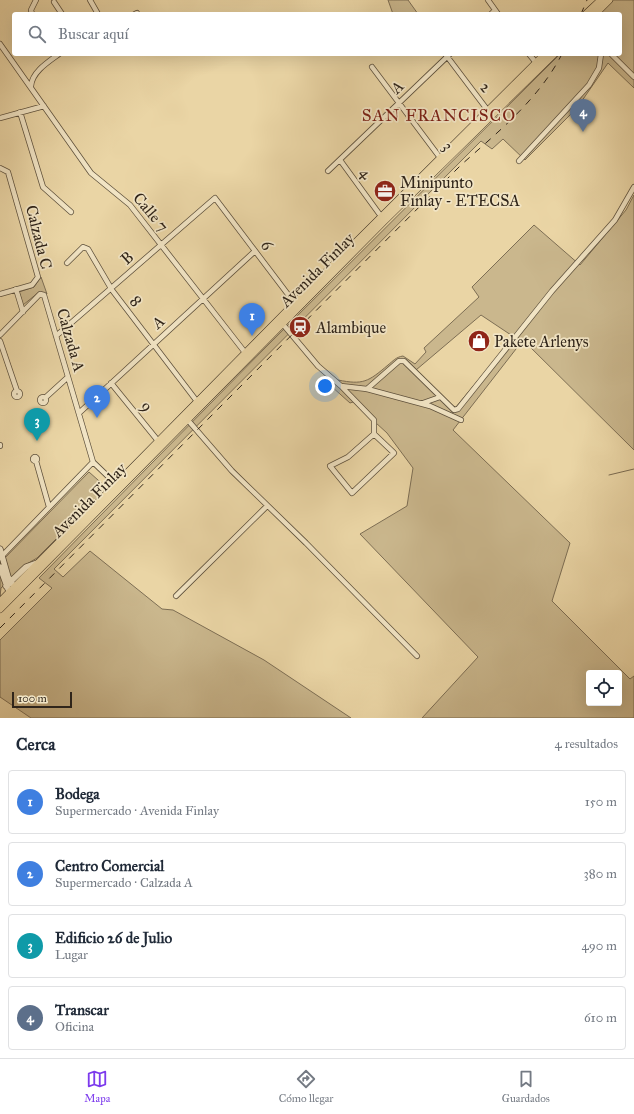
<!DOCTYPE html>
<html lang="es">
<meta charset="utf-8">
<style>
body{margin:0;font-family:"IM FELL Great Primer",serif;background:#f6f6f7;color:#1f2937}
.controls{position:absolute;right:12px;bottom:12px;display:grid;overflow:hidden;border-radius:4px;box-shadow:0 4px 16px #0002}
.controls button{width:36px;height:36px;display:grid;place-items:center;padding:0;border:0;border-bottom:1px solid #e0e1e3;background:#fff;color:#1f2937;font:20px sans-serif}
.scale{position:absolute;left:12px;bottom:10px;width:60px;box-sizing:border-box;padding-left:4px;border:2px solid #30251a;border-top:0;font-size:11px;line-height:14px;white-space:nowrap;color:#30251a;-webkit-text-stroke:3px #f1e4c4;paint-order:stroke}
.you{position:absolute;left:325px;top:386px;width:14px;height:14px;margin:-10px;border:3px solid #fff;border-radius:50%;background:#1a73e8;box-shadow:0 0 0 6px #1a73e833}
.badge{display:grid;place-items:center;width:26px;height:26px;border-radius:50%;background:#7c3aed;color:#fff;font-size:13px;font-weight:700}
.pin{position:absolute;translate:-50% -33px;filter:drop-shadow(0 1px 2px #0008)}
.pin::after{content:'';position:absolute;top:21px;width:14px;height:12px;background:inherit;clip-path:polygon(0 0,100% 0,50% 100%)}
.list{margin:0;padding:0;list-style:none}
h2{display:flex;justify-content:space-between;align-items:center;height:52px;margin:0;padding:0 16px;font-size:17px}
h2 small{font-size:13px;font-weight:400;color:#747a83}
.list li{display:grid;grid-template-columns:26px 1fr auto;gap:12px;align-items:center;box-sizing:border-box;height:64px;margin:0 8px 8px;padding:0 8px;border:1px solid #e0e1e3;border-radius:4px}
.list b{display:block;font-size:15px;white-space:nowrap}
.list p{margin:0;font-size:13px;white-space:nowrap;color:#747a83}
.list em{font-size:13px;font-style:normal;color:#747a83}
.icon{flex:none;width:22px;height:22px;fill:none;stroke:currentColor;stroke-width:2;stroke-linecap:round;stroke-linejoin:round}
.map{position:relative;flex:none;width:634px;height:718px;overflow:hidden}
.search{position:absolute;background:#fff;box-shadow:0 4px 16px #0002;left:12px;right:12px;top:12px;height:44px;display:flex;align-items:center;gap:10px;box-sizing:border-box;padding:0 14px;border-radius:4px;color:#747a83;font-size:15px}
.sheet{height:340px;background:#fff}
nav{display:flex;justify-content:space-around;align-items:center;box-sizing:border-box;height:56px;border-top:1px solid #e0e1e3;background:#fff;font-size:11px;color:#747a83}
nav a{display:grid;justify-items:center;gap:2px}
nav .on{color:#7c3aed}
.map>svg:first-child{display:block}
.green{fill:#cab78d;stroke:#7d6e54;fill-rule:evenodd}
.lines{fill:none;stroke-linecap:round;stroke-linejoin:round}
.stream{stroke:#7a6b51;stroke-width:1}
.minor-casing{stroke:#5e513d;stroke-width:6}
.tertiary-casing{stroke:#5e513d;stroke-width:7}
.trunk-casing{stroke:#30251a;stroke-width:8}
.minor{stroke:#f1e4c4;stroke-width:4.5}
.tertiary{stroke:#f1e4c4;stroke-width:5.5}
.trunk{stroke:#ead5a5;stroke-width:7}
.rail{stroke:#30251a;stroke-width:1;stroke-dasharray:7 7;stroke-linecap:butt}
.labels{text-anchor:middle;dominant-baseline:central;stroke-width:3.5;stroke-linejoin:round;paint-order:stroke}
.street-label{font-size:16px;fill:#30251a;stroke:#f1e4c4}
.poi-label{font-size:16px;fill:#30251a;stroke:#f1e4c4;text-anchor:start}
.neighbourhood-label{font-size:17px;letter-spacing:1px;fill:#7a1f14;stroke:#f1e4c4}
</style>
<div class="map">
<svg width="634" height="718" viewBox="0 0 634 718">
<rect width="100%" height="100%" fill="#ead5a5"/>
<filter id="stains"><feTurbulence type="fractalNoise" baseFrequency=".005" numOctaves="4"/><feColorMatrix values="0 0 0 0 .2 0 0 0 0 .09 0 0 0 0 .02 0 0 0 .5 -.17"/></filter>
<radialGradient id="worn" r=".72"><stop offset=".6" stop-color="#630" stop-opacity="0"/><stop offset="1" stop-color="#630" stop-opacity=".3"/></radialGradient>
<path class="green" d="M388,0h20l10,14h-25z
M609,0h25v88l-26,-25 -31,45 -52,52 -22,-21 -11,10 -11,-8 -427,428 9,8 27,-26 72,58 11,1 91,50 87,58h-320l-31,-21v-57l52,-52 -13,-10 226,-230 295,-294h60v-40h-25z
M634,195v255l-111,-110 -70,90 117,113 -18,58 78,78 4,-3v42h-212l56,-61 -118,-123 47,-28 6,-38 -26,-35 -34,-31 -3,1 -19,-17 7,-6c25,5 30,2 50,-15 5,-4 8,-8 15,-9l12,8 11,-12 -2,-4 55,-51 -7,-10 62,-62 46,40 46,-55zM481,315l33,22 -59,71 -39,-38zM589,673h30v30h-30z
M41,277l6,17 -8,-2 -16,13 -4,-13 15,-5z
M89,472l18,16 -70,70 -12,7 -24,23 -1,8v-33z"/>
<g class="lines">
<path class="stream" d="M609,475l25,-6"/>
<g class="minor-casing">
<path id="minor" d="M90,0l8,14
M488,0l10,14
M54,2l8,12
M32,14l-1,-4 5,-10
M135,14l2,-1
M491,14l4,-4
M0,44l91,129 39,32 117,150
M529,54l9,11
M611,54l23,23
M446,55l43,57
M372,67l69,92
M31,86c1,-14 17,-24 28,-32
M20,112l23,75 28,25
M0,118l44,-12
M340,160l43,59
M519,161l70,-76 10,-17 2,-14
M0,168l8,4 30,105 -6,8 -32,9
M328,171l122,-117
M67,263l16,-16 5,2 24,41 87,114
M16,289l7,23
M281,322l37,44 23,20 26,3 63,17 31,14
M0,335l40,-41 4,1 49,167 24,23
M56,336l159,-138 81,107
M0,341l17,50
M111,383l48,59
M341,386l33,34v14l-26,23 -18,9 22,27 42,-40 -20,-19
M367,389l32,-28h5l50,49 4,-1 94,-118 63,-71 19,-33
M14 394a3 3 0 1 1 6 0a3 3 0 1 1-6 0Z
M40 400a3 3 0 1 1 6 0a3 3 0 1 1-6 0Z
M45,398l23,-21
M423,403l17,-6
M79,413l176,-162
M186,418l46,53 74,72 111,113
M0,445v1
M33 459a2 2 0 1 1 4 0a2 2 0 1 1-4 0Z
M36,461l13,46
M0,558l93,-96
M176,596l91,-90"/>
</g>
<g class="tertiary-casing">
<path id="tertiary" d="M0,549l8,28 8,13
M0,567l8,22
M6,586l20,-19 11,-4"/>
</g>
<g class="trunk-casing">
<path id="trunk" d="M586,14l15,-14
M595,14l14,-14
M0,602l295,-299 250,-249
M0,609l384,-388 170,-167"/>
</g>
<use href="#minor" class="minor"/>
<use href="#tertiary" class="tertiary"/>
<use href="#trunk" class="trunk"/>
<path class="rail" d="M581,14l6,-14
M0,628l461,-463c37,-33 78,-66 101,-111"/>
</g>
<defs>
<g id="office-disc" transform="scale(1.15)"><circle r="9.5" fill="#8f2418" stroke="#f1e4c4"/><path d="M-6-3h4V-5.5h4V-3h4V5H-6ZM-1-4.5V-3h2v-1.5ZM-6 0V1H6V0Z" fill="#fff"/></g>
<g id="station-disc" transform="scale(1.15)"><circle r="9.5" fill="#8f2418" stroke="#f1e4c4"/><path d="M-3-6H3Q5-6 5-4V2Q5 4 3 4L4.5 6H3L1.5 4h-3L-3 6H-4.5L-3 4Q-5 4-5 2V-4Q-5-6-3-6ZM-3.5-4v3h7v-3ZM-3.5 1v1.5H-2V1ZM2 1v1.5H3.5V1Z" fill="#fff"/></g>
<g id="shop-disc" transform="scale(1.15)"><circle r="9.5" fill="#8f2418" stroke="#f1e4c4"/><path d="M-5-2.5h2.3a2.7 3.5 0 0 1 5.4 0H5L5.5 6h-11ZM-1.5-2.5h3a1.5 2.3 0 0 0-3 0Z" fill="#fff"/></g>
</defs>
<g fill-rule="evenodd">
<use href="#office-disc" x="385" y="191"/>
<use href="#station-disc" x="300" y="327"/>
<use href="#shop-disc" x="479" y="341"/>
</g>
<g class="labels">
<g class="street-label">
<text transform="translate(397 87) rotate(-44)">A</text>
<text transform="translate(486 87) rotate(53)">2</text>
<text transform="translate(448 146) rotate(53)">3</text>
<text transform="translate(366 173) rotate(54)">4</text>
<text transform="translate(151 212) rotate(50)">Calle 7</text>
<text transform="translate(39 237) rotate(76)">Calzada C</text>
<text transform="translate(267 245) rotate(53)">6</text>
<text transform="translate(127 258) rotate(-42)">B</text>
<text transform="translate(317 270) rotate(-45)">Avenida Finlay</text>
<text transform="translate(136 301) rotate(53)">8</text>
<text transform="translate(158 322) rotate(-42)">A</text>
<text transform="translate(71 340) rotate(74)">Calzada A</text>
<text transform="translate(147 406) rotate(50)">9</text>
<text transform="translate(89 500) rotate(-45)">Avenida Finlay</text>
</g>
<g class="poi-label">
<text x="400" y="182">Minipunto<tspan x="400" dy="18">Finlay - ETECSA</tspan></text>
<text x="316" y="327">Alambique</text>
<text x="494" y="341">Pakete Arlenys</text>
</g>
<g class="neighbourhood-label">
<text x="439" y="115">SAN FRANCISCO</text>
</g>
</g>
<rect width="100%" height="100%" filter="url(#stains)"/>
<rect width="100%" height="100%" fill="url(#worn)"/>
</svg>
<div class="controls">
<button><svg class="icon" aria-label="locate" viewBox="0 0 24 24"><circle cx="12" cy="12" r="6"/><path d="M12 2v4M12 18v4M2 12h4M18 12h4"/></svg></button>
</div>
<div class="scale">100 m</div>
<div class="you"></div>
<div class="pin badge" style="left:252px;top:336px;background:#3f7fe0">1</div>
<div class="pin badge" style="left:97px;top:418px;background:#3f7fe0">2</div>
<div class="pin badge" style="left:37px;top:441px;background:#0f9aa8">3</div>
<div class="pin badge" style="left:583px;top:132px;background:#5c6f8a">4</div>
<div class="search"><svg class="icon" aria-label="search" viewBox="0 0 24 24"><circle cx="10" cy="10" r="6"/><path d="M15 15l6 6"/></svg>Buscar aquí</div>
</div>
<section class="sheet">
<h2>Cerca<small>4 resultados</small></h2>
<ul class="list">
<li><span class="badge" style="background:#3f7fe0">1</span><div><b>Bodega</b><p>Supermercado · Avenida Finlay</p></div><em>150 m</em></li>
<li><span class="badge" style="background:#3f7fe0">2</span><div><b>Centro Comercial</b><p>Supermercado · Calzada A</p></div><em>380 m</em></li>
<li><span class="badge" style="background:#0f9aa8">3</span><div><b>Edificio 26 de Julio</b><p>Lugar</p></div><em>490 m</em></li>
<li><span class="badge" style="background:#5c6f8a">4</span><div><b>Transcar</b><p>Oficina</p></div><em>610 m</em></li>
</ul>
</section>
<nav>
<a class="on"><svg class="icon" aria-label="map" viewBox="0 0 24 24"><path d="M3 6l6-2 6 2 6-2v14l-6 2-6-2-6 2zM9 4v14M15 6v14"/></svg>Mapa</a>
<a><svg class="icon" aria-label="directions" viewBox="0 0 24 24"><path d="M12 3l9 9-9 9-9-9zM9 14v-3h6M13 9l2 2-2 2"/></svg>Cómo llegar</a>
<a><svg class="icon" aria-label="saved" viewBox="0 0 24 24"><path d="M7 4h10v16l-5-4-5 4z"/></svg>Guardados</a>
</nav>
